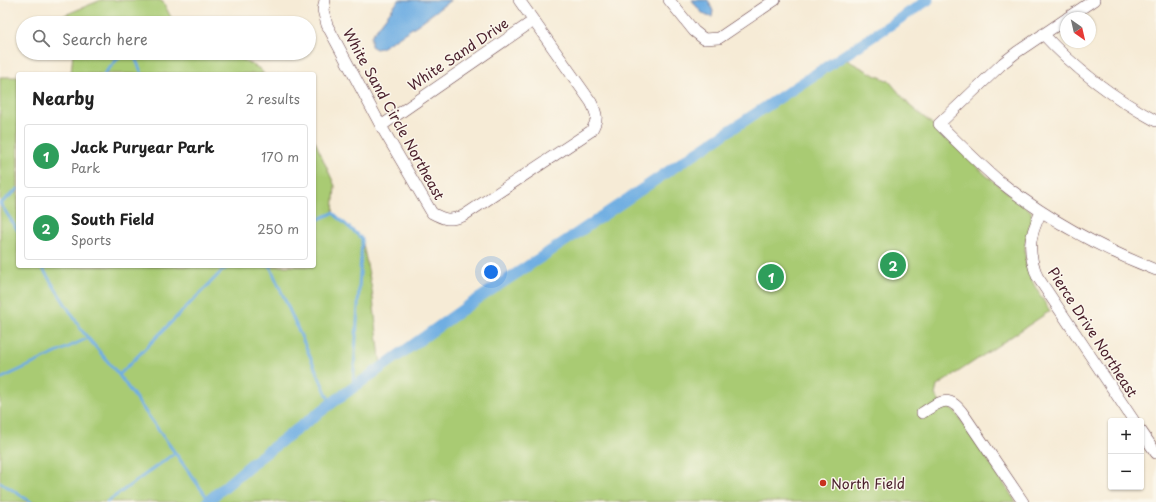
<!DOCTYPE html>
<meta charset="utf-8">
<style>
body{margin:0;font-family:"Playpen Sans",sans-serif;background:#f2f2f2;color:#222}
.controls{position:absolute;right:12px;bottom:12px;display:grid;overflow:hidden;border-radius:4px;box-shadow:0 1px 3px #0004}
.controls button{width:36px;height:36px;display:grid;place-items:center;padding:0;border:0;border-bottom:1px solid #e0e0e0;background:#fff;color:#222;font:20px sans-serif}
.compass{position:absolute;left:1060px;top:12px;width:36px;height:36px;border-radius:50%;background:#fff;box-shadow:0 1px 3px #0004;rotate:146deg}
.you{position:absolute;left:491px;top:272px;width:14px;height:14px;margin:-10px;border:3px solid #fff;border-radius:50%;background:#1a73e8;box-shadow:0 0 0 6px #1a73e833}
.badge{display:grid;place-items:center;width:26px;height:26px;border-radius:50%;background:#c8321e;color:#fff;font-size:13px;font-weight:700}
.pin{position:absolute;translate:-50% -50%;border:2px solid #fff;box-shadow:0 1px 4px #0006}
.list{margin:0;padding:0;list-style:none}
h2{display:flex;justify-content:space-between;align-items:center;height:52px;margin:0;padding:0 16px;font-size:17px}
h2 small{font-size:13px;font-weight:400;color:#767676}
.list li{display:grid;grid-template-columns:26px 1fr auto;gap:12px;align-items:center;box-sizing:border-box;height:64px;margin:0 8px 8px;padding:0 8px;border:1px solid #e0e0e0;border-radius:4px}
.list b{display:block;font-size:15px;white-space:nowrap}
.list p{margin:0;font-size:13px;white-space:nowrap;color:#767676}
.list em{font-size:13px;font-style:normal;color:#767676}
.icon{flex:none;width:22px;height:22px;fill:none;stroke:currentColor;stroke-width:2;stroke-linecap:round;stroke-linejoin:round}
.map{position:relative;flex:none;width:1156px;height:502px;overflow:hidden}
.search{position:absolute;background:#fff;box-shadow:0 1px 3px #0004;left:16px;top:16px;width:300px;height:44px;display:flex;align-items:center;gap:10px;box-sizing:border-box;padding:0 14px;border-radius:22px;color:#767676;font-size:15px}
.panel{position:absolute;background:#fff;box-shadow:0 1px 3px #0004;left:16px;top:72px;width:300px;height:196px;border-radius:4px}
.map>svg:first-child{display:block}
.green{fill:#a9cb73;stroke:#7a754f}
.water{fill:#70aee2;stroke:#5d6686}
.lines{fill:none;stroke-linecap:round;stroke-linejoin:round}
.stream{stroke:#70aee2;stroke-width:3}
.canal{stroke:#70aee2;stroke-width:11}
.minor-casing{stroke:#643e45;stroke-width:12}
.minor{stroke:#fff;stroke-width:11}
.poi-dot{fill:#c8321e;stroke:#fbf7ec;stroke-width:1.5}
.labels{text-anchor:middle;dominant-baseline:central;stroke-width:3;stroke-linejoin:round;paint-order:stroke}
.street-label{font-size:14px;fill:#4a1f2b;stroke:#fbf7ec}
.poi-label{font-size:14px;fill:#4a1f2b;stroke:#fbf7ec;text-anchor:start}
</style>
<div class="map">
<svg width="1156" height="502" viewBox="0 0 1156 502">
<rect width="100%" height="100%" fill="#fbf7ec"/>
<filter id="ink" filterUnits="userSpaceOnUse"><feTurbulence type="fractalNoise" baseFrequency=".025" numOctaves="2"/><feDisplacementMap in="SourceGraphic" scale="8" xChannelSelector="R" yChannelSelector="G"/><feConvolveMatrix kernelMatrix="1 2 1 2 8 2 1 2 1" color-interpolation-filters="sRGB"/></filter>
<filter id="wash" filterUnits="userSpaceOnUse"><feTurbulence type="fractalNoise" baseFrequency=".012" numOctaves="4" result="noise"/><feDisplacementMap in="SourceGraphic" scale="16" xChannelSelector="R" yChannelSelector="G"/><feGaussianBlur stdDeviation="0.9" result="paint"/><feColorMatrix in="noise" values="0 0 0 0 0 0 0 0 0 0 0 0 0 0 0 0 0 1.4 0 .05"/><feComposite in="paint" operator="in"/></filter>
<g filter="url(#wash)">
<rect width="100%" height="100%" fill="#f6ebd6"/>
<path class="green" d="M101,0h58l4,2 11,21h-116l2,-6z
M73,53h157l30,16 4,5h-193z
M841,57l34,18 14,6 21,25 21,17 56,53 44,35c2,10 -3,18 -5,28 -5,29 9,48 24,72l-113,75 -2,9 9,13 4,-2 7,5 61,91h-1016v-425h18v189h296v-127l21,47 -2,27 29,26 10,51 9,77 85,-60 104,-69 112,-76z"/>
<path class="water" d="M399,0h52l-34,25 -36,23 -5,1 -5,-3v-10z
M692,0h16l5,11 -1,6c-9,0 -15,-10 -20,-17z"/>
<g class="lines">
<path class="stream" d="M133,53l9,21
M104,74l19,-21
M0,203l18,28
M0,204l18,-15
M314,221l19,-8 29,26 -9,149
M41,266l42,66 36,43 90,125
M270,266l61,138
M119,375l103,-104 7,-5
M0,379l88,-41
M0,482l31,20
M107,502l68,-49"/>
<path class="canal" d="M207,502l48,-41 85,-64 126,-90 104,-69 112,-76 246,-162"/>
</g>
</g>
<g filter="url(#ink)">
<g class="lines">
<g class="minor-casing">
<path id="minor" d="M325,0l-2,10 4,15 54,101 51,87c13,7 17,8 31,3l128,-85c8,-12 6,-17 0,-29l-72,-102
M669,0l25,31 10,8 15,-1 56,-38
M1067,18l27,-18
M1066,19l-49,33 -14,11 -64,61c19,19 38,38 59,56 47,38 102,68 158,90
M1043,34c33,36 71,64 113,87
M381,126l152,-105
M1041,212c-12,25 -14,37 -4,64l97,145
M922,413c19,-12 27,-20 42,2l59,87
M1141,431l15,22"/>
</g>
<use href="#minor" class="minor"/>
</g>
</g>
<circle class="poi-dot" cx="823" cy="483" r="4"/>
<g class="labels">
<g class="street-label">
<text transform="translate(458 54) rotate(-34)">White Sand Drive</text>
<text transform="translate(394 114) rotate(61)">White Sand Circle Northeast</text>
<text transform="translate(1093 332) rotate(57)">Pierce Drive Northeast</text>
</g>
<g class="poi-label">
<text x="831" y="483">North Field</text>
</g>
</g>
</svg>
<div class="controls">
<button>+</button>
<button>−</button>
</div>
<svg class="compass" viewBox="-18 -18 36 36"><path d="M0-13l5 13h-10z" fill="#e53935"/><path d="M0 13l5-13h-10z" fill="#767676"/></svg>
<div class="you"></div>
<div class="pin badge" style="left:771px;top:277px;background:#2e9e5b">1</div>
<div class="pin badge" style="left:893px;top:265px;background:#2e9e5b">2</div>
<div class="search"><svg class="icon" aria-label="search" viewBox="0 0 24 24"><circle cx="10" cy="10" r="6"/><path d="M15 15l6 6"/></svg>Search here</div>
<section class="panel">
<h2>Nearby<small>2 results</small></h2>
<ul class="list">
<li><span class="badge" style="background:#2e9e5b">1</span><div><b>Jack Puryear Park</b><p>Park</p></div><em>170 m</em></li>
<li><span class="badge" style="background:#2e9e5b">2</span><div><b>South Field</b><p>Sports</p></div><em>250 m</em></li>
</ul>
</section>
</div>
